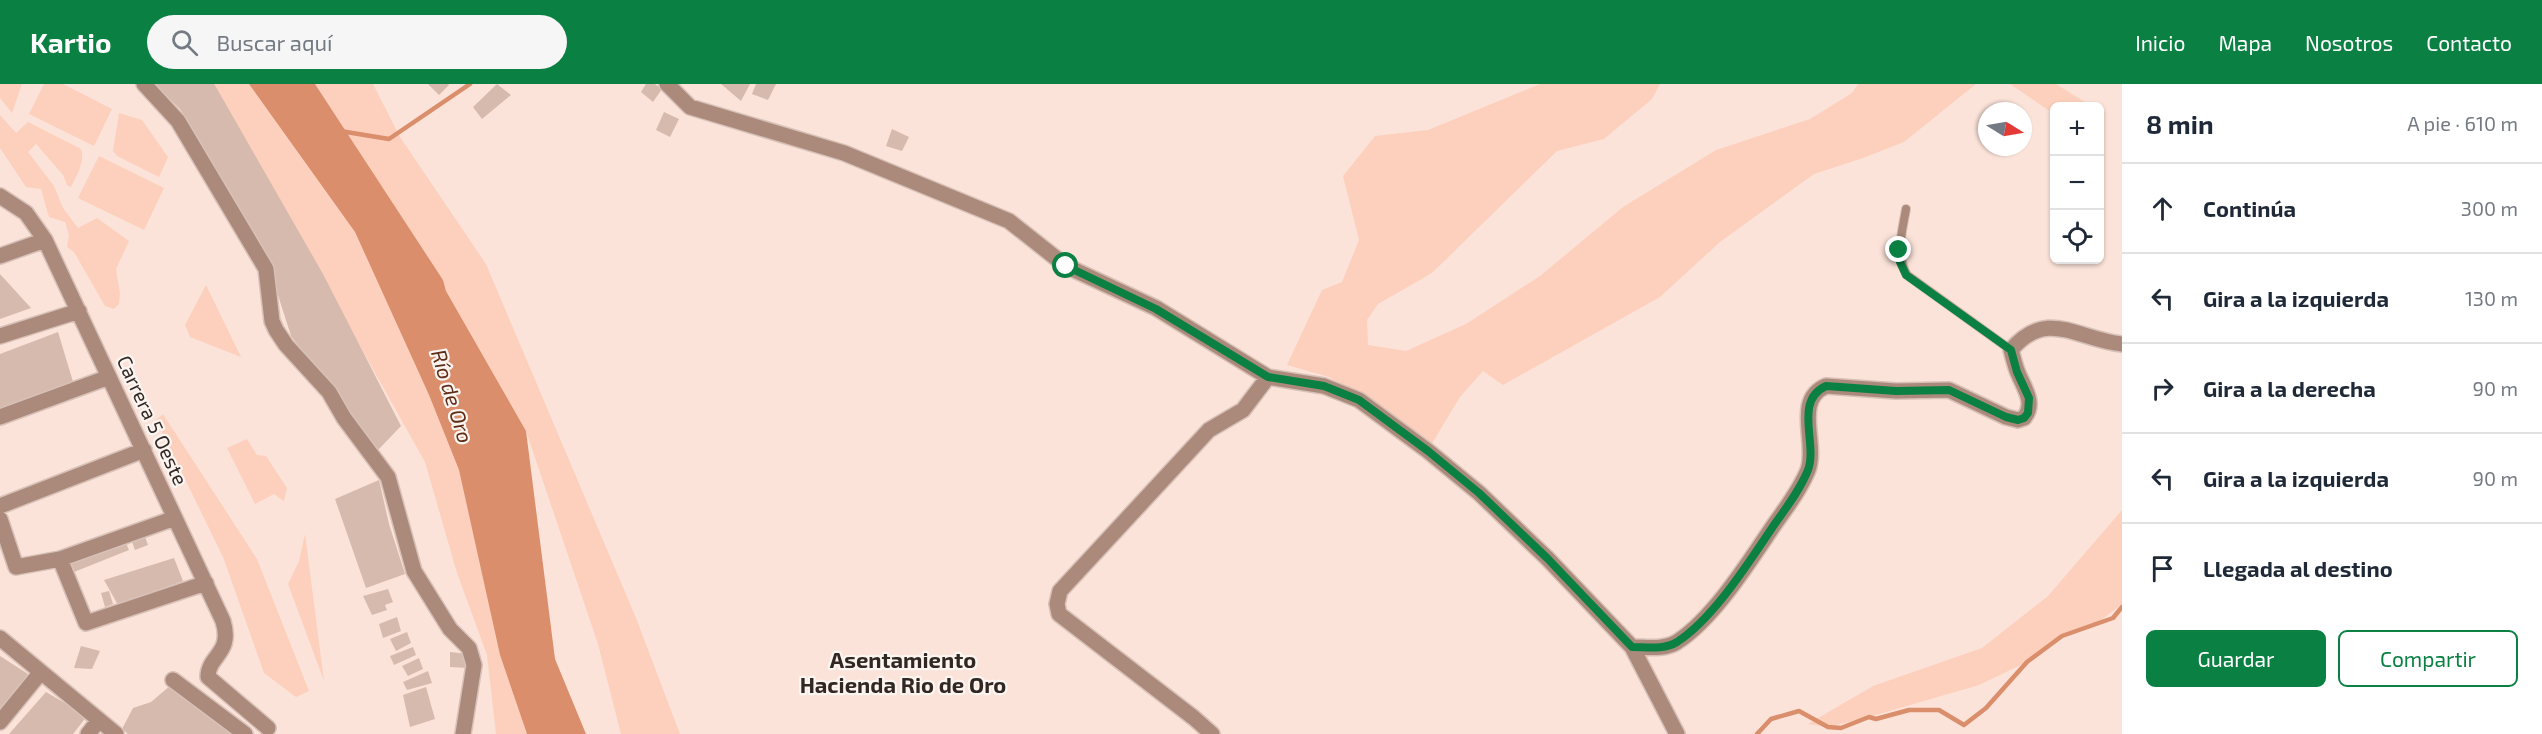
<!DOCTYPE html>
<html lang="es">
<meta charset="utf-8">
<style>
body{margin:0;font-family:"Exo 2",sans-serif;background:#f6f6f7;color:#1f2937}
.controls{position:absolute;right:18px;top:18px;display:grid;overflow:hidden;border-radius:9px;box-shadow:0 2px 4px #0004}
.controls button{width:54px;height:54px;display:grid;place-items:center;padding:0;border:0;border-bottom:2px solid #e0e1e3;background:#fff;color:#1f2937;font:30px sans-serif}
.compass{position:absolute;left:1978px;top:18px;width:54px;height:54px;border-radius:50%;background:#fff;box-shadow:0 2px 4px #0004;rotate:101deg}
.stop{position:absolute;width:18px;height:18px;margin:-14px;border:4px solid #0b8043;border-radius:50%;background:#fff}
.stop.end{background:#0b8043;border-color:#fff;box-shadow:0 2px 6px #0008}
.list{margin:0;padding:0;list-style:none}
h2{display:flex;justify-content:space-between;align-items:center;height:78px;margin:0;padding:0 24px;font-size:26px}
h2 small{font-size:20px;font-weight:400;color:#747a83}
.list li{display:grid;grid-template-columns:39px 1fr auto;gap:18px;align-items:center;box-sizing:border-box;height:90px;padding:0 24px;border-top:2px solid #e0e1e3}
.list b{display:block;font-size:22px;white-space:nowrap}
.list em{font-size:20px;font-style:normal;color:#747a83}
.actions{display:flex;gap:12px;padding:18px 24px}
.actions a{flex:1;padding:14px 0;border:2px solid #0b8043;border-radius:9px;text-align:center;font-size:21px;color:#0b8043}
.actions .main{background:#0b8043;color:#fff}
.icon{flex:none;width:33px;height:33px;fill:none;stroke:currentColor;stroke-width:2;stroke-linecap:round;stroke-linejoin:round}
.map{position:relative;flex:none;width:2122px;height:650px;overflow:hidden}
header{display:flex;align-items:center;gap:36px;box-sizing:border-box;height:84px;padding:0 30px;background:#0b8043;color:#fff}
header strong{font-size:28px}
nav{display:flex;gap:33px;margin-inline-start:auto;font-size:21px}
.search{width:420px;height:54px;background:#f6f6f7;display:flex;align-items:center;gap:15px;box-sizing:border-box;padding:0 21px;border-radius:33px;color:#747a83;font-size:22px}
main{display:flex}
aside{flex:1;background:#fff}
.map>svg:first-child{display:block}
.green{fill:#fcd0bc}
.water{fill:#da8e6b}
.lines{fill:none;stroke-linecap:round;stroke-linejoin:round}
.stream{stroke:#da8e6b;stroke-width:4.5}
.building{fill:#d6baae}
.service-casing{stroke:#d7c1b8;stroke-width:10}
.minor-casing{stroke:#d7c1b8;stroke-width:18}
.service{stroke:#ac8a7b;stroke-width:8}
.minor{stroke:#ac8a7b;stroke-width:15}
.route{stroke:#0b8043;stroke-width:8}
.labels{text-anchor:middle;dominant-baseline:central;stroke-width:4.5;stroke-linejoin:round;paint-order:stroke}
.street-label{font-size:20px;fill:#322722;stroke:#fbf5f2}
.water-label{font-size:21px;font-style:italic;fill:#602e16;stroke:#fbf5f2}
.quarter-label{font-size:22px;font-weight:bold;fill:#322722;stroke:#fbf5f2}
</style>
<header>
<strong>Kartio</strong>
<div class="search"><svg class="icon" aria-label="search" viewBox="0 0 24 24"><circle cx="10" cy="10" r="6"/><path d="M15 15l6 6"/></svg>Buscar aquí</div>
<nav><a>Inicio</a><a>Mapa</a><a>Nosotros</a><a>Contacto</a></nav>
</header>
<main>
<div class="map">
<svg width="2122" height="650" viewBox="0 0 2122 650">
<rect width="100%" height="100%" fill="#fbe3d9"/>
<path class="green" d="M0,0h22l-10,29 -12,-15z
M44,0h19l49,25 -18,37 -65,-32z
M197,0h52l106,148 74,163 30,75 41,185 27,79h-31l-9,-79 -30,-82 -32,-111 -69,-123z
M315,0h58l27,53 86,127 150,354 44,116h-59l-23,-90 -72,-213 -80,-140 -3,-11z
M1540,0h120l-8,15 -48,40 -47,12 -125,122 -54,31 -11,16 1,25 38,6 60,-27 74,-48 83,-69 93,-57 94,-31 42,-26 6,-9h118l-72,58 -41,16 -49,16 -94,68 -60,55 -157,88 -20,-14 -23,26 -32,53 -32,-29 -67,-44 -42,-12 35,-75 20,-8 17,-42 -16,-64 32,-40 53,-6z
M2010,0h46l32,20 -4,2h-30v8z
M119,29l23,7 26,37 -9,20 -42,-21 -4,-5z
M0,31l16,18 12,-11 53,27c4,13 -4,26 -10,38l-4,-2 -4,-10 -27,-31 -8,8 26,34 9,22 15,20 19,-10 32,23 -13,28 4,24 -1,11 -5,5 -9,-3 -31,-54 -7,-5 2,-12 -4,-13 -16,-5 -8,-28 -15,-2 -26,-39z
M99,72l65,32 -20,42 -66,-32z
M206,201l35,72 -51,-20 -5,-12z
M163,330l94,145 52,132 -13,6 -32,-24 -41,-116 -67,-137z
M247,355l10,16 9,1 21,32 -3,13 -10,-7 -19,10 -28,-56z
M2122,426v94l-26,20 -34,12 -35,26 -48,23 -110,32 -41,10 -20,-3 65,-38 109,-38 66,-52z
M305,450l19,147 -36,-97 11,-23z"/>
<path class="water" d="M249,0h66l128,196 3,11 80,140 29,228 31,75h-59l-27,-79 -41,-185 -30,-75 -74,-163z"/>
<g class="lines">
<path class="stream" d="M340,47l49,8 81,-55
M1757,650l14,-15 28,-8 29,16 13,1 28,-11 7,2 33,-9h30l25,15 22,-17 41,-46 35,-26 51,-18 9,-11"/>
</g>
<path class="building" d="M154,0h60l2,3 107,187 78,152 -23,24 -87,-114 -21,-66 -90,-161z
M428,0h20l1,1 -10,10z
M497,0l14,11 -29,24 -9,-12z
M646,0h9l7,5 -9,13 -12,-10z
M721,0h29l-9,17z
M756,0h20l-8,16 -16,-6z
M664,28l15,7 -9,18 -14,-7z
M892,45l17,8 -7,14 -16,-5z
M0,190l31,34 -31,11z
M58,248l16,53 -74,27v-58z
M379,396l10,44 16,50 -39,14 -31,-89z
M144,450l4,11 -13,5 -4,-11z
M124,455l5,11 -55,22 -5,-11z
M174,474l9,23 -65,24 -14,-25z
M388,505l5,13 -8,3 2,5 -15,5 -9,-19z
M109,507l4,13 -8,3 -4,-14z
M397,533l4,14 -18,7 -4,-14z
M407,548l4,11 -15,8 -6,-12z
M81,562l19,5 -8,18 -18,-1z
M413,563l3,8 -22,10 -4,-9z
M450,568l18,2v14l-18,-1z
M0,572l28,18 -28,35z
M419,574l4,11 -15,7 -6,-10z
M428,587l4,12 -25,7 -4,-8z
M171,601l64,49h-107l-6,-5 11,-21 18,-6z
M426,603l9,32 -25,8 -7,-32z
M46,608l41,24 -14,18h-64z"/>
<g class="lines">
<g class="service-casing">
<path id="service" d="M1906,125c-4,24 -11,44 1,66l104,75"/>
</g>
<g class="minor-casing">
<path id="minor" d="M144,0l34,37 88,148 6,52 4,9 10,15 43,47 15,26 44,59 26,94 36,58 19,19 5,17 -11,69
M667,0l23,23 154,46 165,68 57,45 90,42 112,69 56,9 35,14 69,51 51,42 68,65 85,89 45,87
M0,112l26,17 19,27 178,381c10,33 -15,34 -15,56l60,51
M0,172l45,-16
M0,252l79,-25
M0,333l109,-40
M0,422l144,-56
M0,435l16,48 44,-8 115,-41
M60,475l26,64 120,-40
M0,554l116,96
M1632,563c15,0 32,3 45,-5 37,-24 72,-80 97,-117 12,-17 26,-35 34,-55 10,-26 -15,-70 18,-84l70,5 53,-1 57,27 12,3 6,-2c12,-15 0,-30 -6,-45 -3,-7 -5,-16 -7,-23 36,-43 67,-10 111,-6
M173,596l72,54
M0,638l41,-50
M88,650l11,-14
M1212,650l-18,-16 -135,-104 -2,-10 3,-13 149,-161 34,-20 25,-33"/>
</g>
<use href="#service" class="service"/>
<use href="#minor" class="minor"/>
</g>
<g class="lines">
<path class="route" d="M1066,182l90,43 112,68 56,9 35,14 69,51 51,42 68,65 85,89c15,0 32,3 45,-5 37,-24 72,-80 97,-117 12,-17 26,-35 34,-55 10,-26 -15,-69 18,-84l70,5 53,-1 57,27 12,3 6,-2 4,-5 1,-15 -12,-26 -6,-22 -105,-75 -6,-13 -1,-12"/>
</g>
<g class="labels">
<g class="street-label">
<text transform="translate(153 336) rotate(65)">Carrera 5 Oeste</text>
</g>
<g class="water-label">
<text transform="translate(453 312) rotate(73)">Río de Oro</text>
</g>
<g class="quarter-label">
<text x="903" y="575">Asentamiento<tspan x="903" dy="25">Hacienda Rio de Oro</tspan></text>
</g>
</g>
</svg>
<div class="controls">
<button>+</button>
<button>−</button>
<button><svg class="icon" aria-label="locate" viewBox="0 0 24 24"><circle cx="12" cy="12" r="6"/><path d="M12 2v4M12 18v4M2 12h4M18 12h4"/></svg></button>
</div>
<svg class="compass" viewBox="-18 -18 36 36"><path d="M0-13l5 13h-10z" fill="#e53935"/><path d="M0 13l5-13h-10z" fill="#747a83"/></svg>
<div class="stop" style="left:1066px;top:182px"></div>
<div class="stop end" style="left:1899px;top:166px"></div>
</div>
<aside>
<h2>8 min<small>A pie · 610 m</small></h2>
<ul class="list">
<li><svg class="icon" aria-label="ahead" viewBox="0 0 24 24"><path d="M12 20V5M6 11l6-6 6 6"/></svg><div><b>Continúa</b></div><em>300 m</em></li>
<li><svg class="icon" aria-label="left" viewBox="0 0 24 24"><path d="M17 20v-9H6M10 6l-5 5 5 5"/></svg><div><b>Gira a la izquierda</b></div><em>130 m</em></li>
<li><svg class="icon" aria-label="right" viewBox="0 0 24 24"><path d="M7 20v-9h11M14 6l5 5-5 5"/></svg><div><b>Gira a la derecha</b></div><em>90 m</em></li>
<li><svg class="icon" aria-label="left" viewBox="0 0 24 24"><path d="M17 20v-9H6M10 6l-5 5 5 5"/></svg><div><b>Gira a la izquierda</b></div><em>90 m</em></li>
<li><svg class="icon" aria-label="arrive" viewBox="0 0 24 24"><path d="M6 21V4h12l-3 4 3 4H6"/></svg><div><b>Llegada al destino</b></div></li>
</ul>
<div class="actions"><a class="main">Guardar</a><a>Compartir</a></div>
</aside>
</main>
